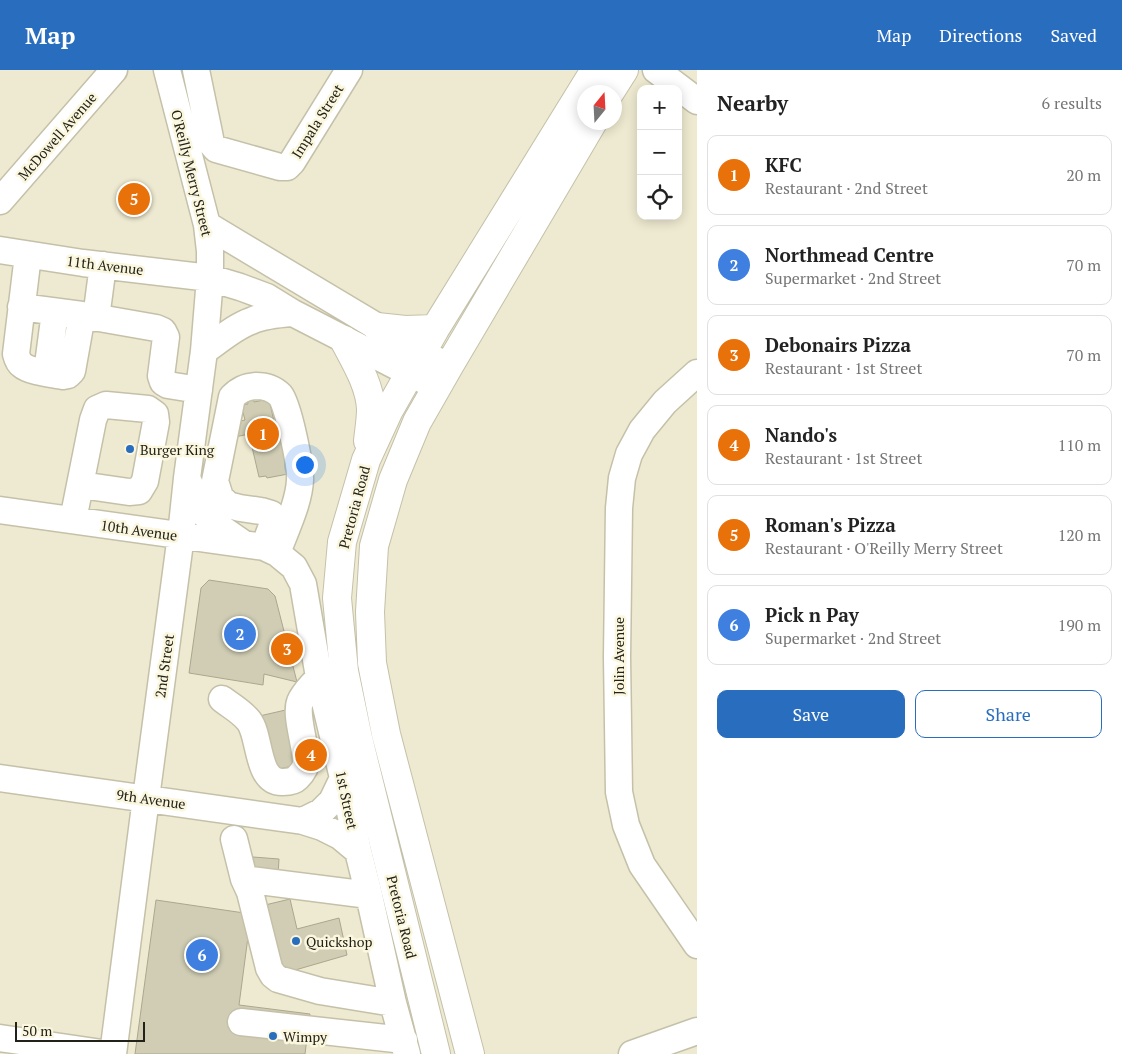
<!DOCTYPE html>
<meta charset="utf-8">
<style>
body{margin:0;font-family:"PT Serif",serif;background:#f6f6f6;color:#222}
.controls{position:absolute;right:15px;top:15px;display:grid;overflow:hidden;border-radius:10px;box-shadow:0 2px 12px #0003}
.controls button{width:45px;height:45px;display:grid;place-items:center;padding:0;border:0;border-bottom:1px solid #e0e0e0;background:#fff;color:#222;font:25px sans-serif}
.compass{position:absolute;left:577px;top:15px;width:45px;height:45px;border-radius:50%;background:#fff;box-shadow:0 2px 12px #0003;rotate:18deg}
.scale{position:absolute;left:15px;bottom:12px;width:130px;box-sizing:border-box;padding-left:5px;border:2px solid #232219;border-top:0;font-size:14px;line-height:18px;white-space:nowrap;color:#232219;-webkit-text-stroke:4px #fbf7de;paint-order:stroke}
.you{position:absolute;left:304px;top:394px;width:18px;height:18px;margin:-12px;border:4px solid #fff;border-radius:50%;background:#1a73e8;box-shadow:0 0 0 8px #1a73e833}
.badge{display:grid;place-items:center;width:32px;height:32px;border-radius:50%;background:#296dbe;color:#fff;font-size:16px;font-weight:700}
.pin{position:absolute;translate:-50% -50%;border:2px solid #fff;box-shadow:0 1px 5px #0006}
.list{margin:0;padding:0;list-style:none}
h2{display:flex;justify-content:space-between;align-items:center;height:65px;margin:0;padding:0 20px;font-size:21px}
h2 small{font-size:16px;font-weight:400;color:#767676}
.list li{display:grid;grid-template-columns:32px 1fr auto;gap:15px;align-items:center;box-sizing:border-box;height:80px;margin:0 10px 10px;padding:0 10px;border:1px solid #e0e0e0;border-radius:10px}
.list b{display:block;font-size:19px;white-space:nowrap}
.list p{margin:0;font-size:16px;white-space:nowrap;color:#767676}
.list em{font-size:16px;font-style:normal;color:#767676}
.actions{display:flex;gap:10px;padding:15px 20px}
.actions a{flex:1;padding:11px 0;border:1px solid #296dbe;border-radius:10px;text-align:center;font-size:18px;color:#296dbe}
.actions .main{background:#296dbe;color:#fff}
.icon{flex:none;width:28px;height:28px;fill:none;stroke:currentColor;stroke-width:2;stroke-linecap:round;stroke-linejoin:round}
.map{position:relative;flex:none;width:697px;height:984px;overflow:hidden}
header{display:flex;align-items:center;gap:30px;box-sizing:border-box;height:70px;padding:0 25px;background:#296dbe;color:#fff}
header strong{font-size:24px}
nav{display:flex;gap:28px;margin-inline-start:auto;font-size:18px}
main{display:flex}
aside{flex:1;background:#fff}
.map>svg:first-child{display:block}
.building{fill:#d0cdb4;stroke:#aba78f}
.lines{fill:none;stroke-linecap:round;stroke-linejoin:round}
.minor-casing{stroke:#c5c1a9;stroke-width:29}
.major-casing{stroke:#c5c1a9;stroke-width:30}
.minor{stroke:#fff;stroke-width:26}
.major{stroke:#fff;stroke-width:28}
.poi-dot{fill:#296dbe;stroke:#fbf7de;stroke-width:2}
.labels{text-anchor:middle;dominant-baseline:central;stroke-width:5;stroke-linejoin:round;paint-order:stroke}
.street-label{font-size:14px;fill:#232219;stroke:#fbf7de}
.poi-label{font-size:14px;fill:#232219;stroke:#fbf7de;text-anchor:start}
</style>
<header>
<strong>Map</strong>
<nav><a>Map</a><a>Directions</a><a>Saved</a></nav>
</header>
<main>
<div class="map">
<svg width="697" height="984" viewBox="0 0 697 984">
<rect width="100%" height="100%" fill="#eeead1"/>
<path class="building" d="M251,321l3,11 15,-3 8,36 10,-2 2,7 -8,2 7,32 -21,4 -1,-2 -7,1 -10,-43 -14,3 -3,-14 13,-3 -4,-15 7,-1 -3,-12z
M209,510l59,9 7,7 22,86 -33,-8 -1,11 -74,-12 12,-85z
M290,639l12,55 -32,7 -15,-54z
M253,787l26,2 -1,16 -26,-1z
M290,829l7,30 42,-11 8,37 -69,20 -17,-69z
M156,830l95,14 -12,91 71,9 -5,40h-170z"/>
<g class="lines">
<g class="minor-casing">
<path id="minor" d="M196,0l13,63 2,10 5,6 64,18h7l5,-5 57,-92
M656,0l41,31
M0,131l114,-131
M207,155l214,128 28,13
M0,180l83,13 127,15 30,9 27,10 26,16 144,74
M28,185l-12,99c1,4 3,9 6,11 8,7 31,9 41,11l5,-1 4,-4 10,-56
M21,237l61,8 74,13 7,3 3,6 -5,39 2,6 5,3 31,5
M96,248l7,-53
M204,281c15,-10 30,-24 47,-30 13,-6 28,-7 42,-8
M47,302l8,-60
M697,303l-32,29 -23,28 -13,24 -7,24 -3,30 -2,149 2,135 7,33 16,40 55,80
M187,408l15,34 13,12 26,18
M0,440l264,37 13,6 17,14 9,17 16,93 24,101 15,73 11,44 24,108 14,51
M73,450l20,-100 4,-11 9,-4 42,4 7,5 1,8 -11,59 -6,10 -10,1 -48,-7
M264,477l9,-24 -2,-9 -10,-3 -21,-3 -12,-3 -8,-8 -5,-16 17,-84c7,-7 13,-10 24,-11 9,0 17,2 24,9 8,9 21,72 20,85 -1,23 -15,51 -23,73
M222,629c9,7 20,13 27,22 12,16 7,62 34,61 5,0 11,-1 14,-4 5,-5 9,-10 9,-16 0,-16 -11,-47 -6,-60 4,-10 13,-17 19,-25
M0,708l303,43 19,6 18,9 18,15
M303,751l18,-9 11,-11 11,-23
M234,769l10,40 6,13 19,76 4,7 5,4 42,12 73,12
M244,809l125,16
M241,952l163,18
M0,968l109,16
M113,984l33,-256 35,-263 6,-57 17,-127 6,-73v-27l-3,-26 -40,-155
M632,984l65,-23"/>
</g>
<g class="major-casing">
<path id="major" d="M610,22l14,-22
M377,257l28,3 30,-1
M344,270c11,21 26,45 27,69 0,11 -2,22 -3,32
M436,984l-78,-316 -14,-67 -7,-73 5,-56 24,-82 23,-50 46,-81 160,-259
M470,984l-84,-320 -14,-71 -2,-51 4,-66 19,-66 24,-58 32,-56 144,-244"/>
</g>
<use href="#minor" class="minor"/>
<use href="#major" class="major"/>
</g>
<g class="poi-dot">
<circle cx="130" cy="379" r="5"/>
<circle cx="296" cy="871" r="5"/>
<circle cx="273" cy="966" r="5"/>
</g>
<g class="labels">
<g class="street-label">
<text transform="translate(317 51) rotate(-58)">Impala Street</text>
<text transform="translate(57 66) rotate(-49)">McDowell Avenue</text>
<text transform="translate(192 103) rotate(76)">O'Reilly Merry Street</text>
<text transform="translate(105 195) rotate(7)">11th Avenue</text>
<text transform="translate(354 437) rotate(-75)">Pretoria Road</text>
<text transform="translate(139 460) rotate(8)">10th Avenue</text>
<text transform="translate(618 586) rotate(-90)">Jolin Avenue</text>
<text transform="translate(164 596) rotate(-82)">2nd Street</text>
<text transform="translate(151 729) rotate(8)">9th Avenue</text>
<text transform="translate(347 730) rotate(78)">1st Street</text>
<text transform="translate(402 847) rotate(76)">Pretoria Road</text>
</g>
<g class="poi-label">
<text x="140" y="379">Burger King</text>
<text x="306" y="871">Quickshop</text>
<text x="283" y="966">Wimpy</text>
</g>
</g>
</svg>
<div class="controls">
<button>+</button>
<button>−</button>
<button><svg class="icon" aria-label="locate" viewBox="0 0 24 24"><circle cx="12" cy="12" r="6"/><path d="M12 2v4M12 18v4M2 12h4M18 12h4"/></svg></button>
</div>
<svg class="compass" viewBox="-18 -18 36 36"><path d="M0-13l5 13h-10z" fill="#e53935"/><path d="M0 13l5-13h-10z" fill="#767676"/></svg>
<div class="scale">50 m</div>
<div class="you"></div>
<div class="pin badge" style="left:263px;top:364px;background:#e8710a">1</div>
<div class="pin badge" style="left:240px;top:564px;background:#3f7fe0">2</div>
<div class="pin badge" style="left:287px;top:579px;background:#e8710a">3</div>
<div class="pin badge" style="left:311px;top:685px;background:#e8710a">4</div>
<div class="pin badge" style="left:134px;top:129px;background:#e8710a">5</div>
<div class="pin badge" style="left:202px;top:885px;background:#3f7fe0">6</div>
</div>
<aside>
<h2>Nearby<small>6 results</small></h2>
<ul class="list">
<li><span class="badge" style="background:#e8710a">1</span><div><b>KFC</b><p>Restaurant · 2nd Street</p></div><em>20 m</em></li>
<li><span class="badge" style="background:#3f7fe0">2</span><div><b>Northmead Centre</b><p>Supermarket · 2nd Street</p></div><em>70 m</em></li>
<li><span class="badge" style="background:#e8710a">3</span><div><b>Debonairs Pizza</b><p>Restaurant · 1st Street</p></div><em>70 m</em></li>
<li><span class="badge" style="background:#e8710a">4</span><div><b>Nando's</b><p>Restaurant · 1st Street</p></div><em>110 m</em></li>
<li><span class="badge" style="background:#e8710a">5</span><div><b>Roman's Pizza</b><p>Restaurant · O'Reilly Merry Street</p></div><em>120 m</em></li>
<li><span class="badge" style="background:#3f7fe0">6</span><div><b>Pick n Pay</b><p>Supermarket · 2nd Street</p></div><em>190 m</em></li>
</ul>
<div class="actions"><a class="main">Save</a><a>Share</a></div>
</aside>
</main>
